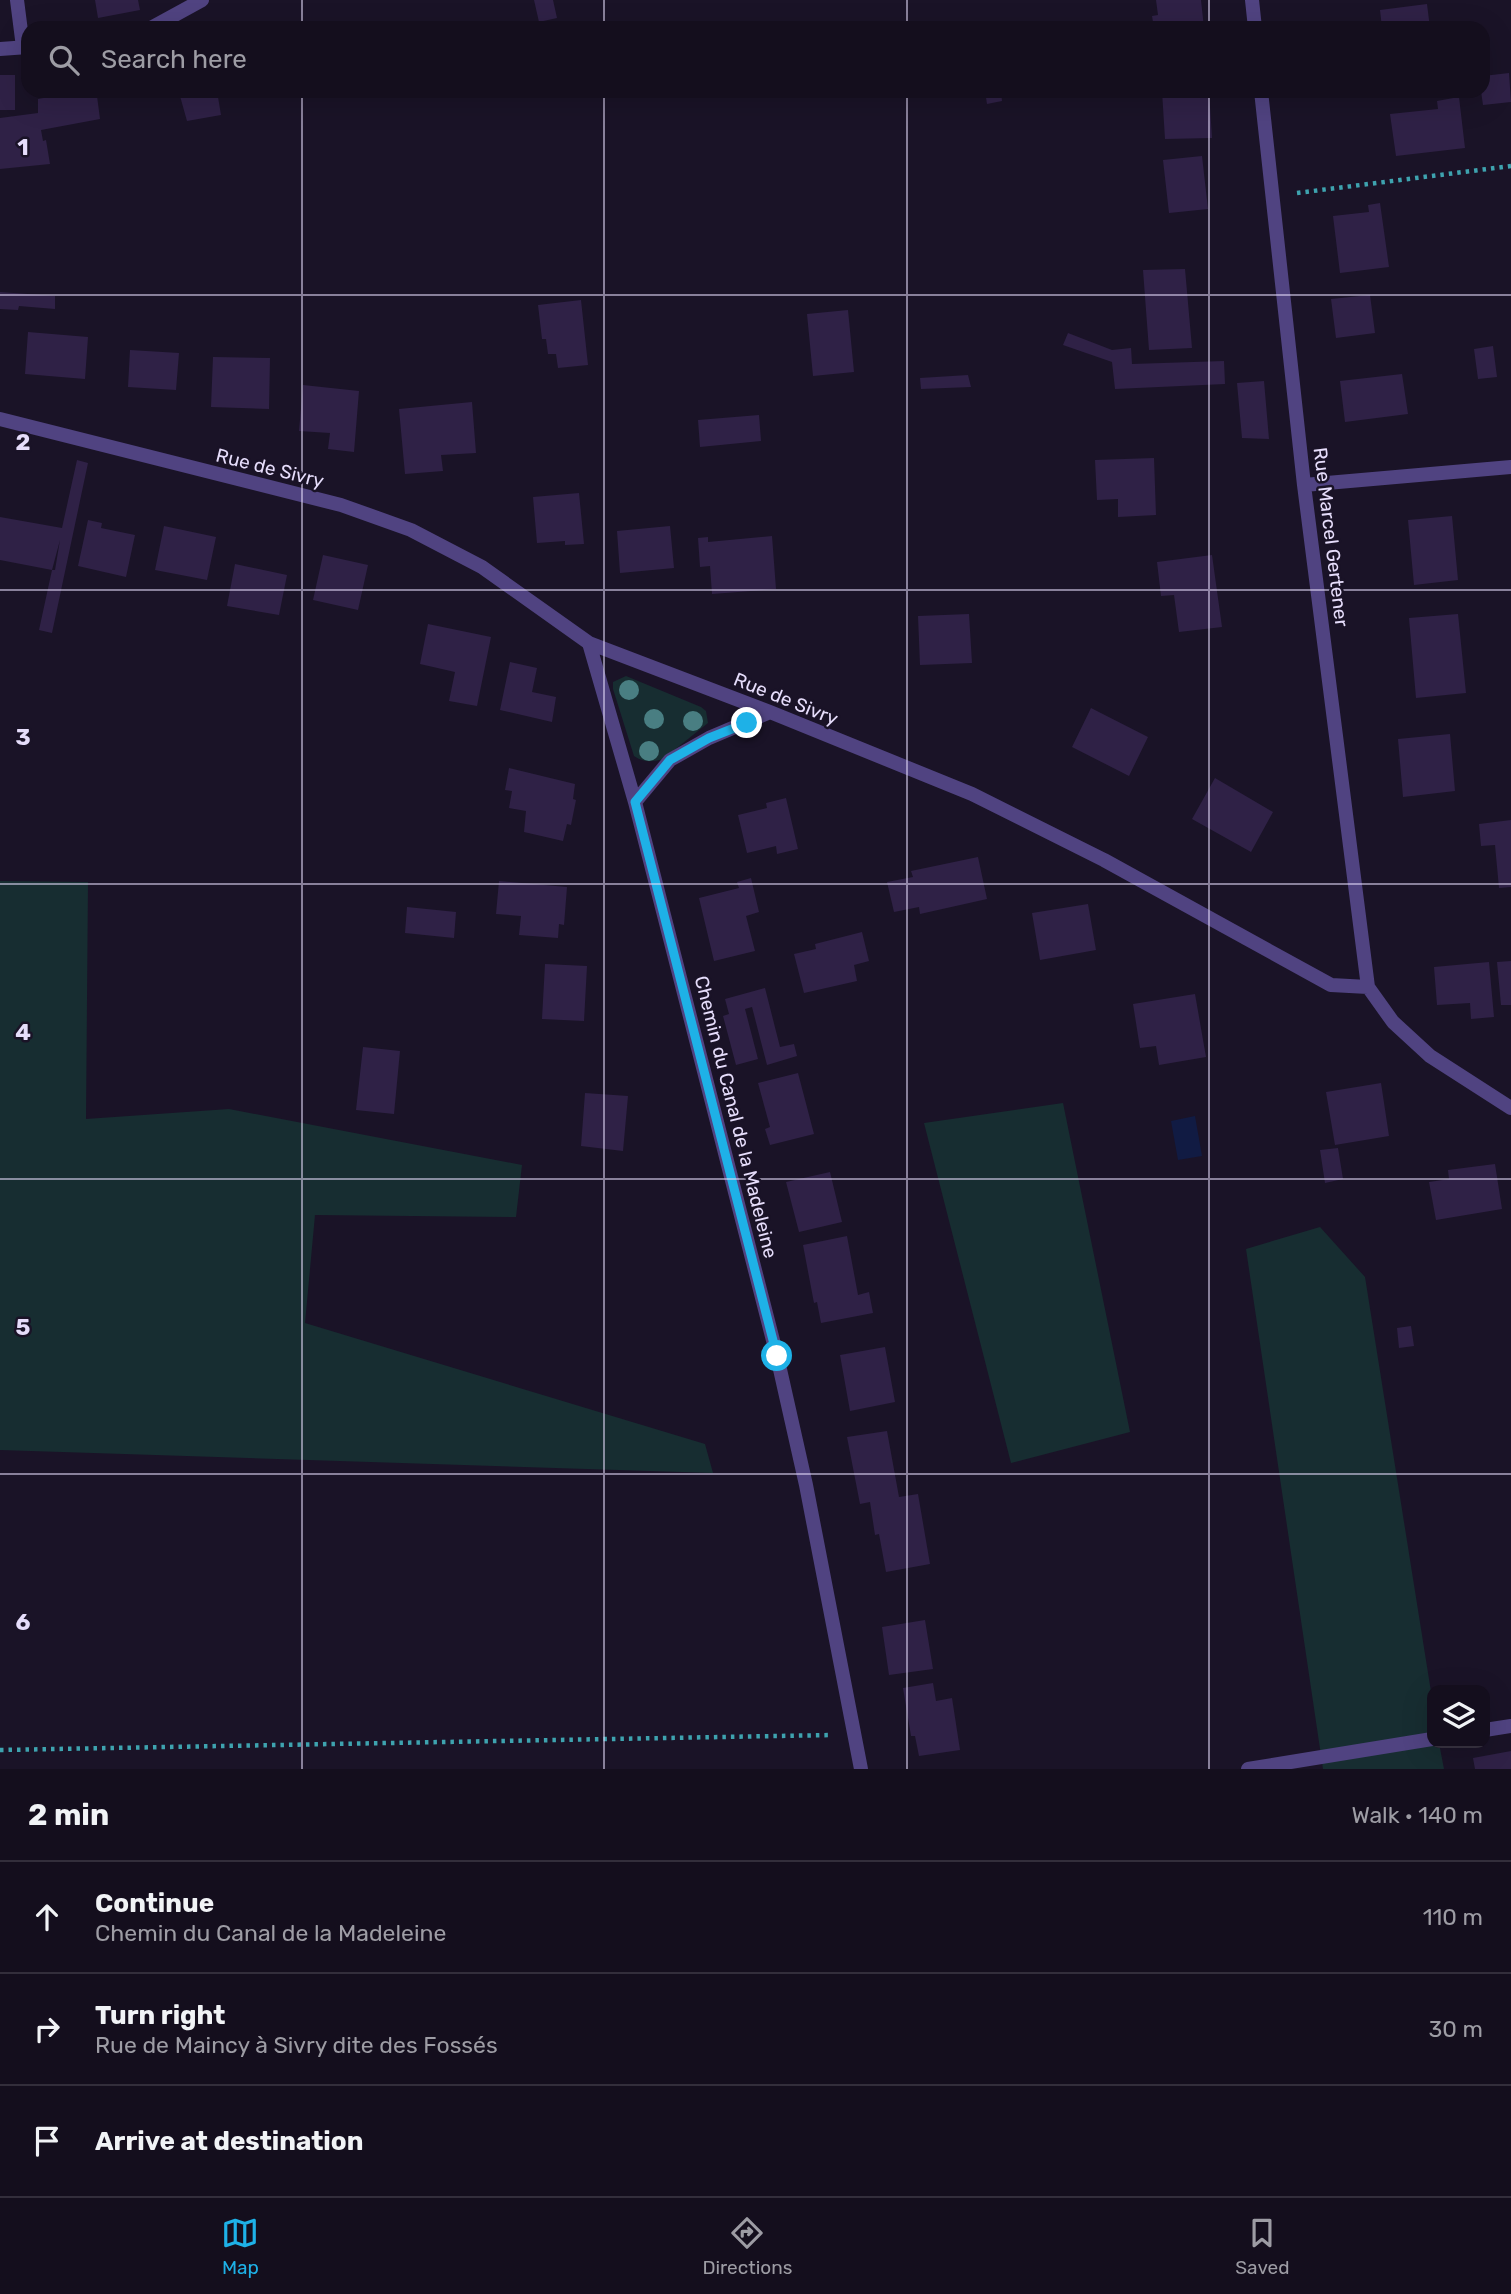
<!DOCTYPE html>
<meta charset="utf-8">
<style>
body{margin:0;font-family:Rubik,sans-serif;background:#211c2a;color:#f1f3f6}
.controls{position:absolute;right:21px;bottom:21px;display:grid;overflow:hidden;border-radius:14px;box-shadow:0 7px 28px #0002}
.controls button{width:63px;height:63px;display:grid;place-items:center;padding:0;border:0;border-bottom:2px solid #332e3b;background:#140e1d;color:#f1f3f6;font:35px sans-serif}
.stop{position:absolute;width:21px;height:21px;margin:-16px;border:5px solid #1eb1e7;border-radius:50%;background:#fff}
.stop.end{background:#1eb1e7;border-color:#fff;box-shadow:0 2px 7px #0008}
.list{margin:0;padding:0;list-style:none}
h2{display:flex;justify-content:space-between;align-items:center;height:91px;margin:0;padding:0 28px;font-size:30px}
h2 small{font-size:23px;font-weight:400;color:#9d9ca4}
.list li{display:grid;grid-template-columns:46px 1fr auto;gap:21px;align-items:center;box-sizing:border-box;height:112px;padding:0 28px;border-top:2px solid #332e3b}
.list b{display:block;font-size:26px;white-space:nowrap}
.list p{margin:0;font-size:23px;white-space:nowrap;color:#9d9ca4}
.list em{font-size:23px;font-style:normal;color:#9d9ca4}
.icon{flex:none;width:38px;height:38px;fill:none;stroke:currentColor;stroke-width:2;stroke-linecap:round;stroke-linejoin:round}
.map{position:relative;flex:none;width:1511px;height:1769px;overflow:hidden}
.search{position:absolute;background:#140e1d;box-shadow:0 7px 28px #0002;left:21px;right:21px;top:21px;height:77px;display:flex;align-items:center;gap:18px;box-sizing:border-box;padding:0 24px;border-radius:21px;color:#9d9ca4;font-size:26px}
.sheet{height:427px;background:#140e1d}
nav{display:flex;justify-content:space-around;align-items:center;box-sizing:border-box;height:98px;border-top:2px solid #332e3b;background:#140e1d;font-size:19px;color:#9d9ca4}
nav a{display:grid;justify-items:center;gap:4px}
nav .on{color:#1eb1e7}
.map>svg:first-child{display:block}
.green{fill:#172d31}
.water{fill:#111b43}
.building{fill:#2f2146}
.lines{fill:none;stroke-linecap:round;stroke-linejoin:round}
.path{stroke:#3ea3af;stroke-width:4.5;stroke-dasharray:3.5 5;stroke-linecap:butt}
.service{stroke:#504381;stroke-width:14}
.minor{stroke:#504381;stroke-width:14}
.tree{fill:#497e82}
.route{stroke:#1eb1e7;stroke-width:9}
.grid{fill:none;stroke:#e6ddfb;stroke-width:2;stroke-opacity:0.55}
.labels{text-anchor:middle;dominant-baseline:central;stroke-width:5;stroke-linejoin:round;paint-order:stroke}
.street-label{font-size:19px;fill:#e6ddfb;stroke:#1a1327}
.grid-label{font-size:23px;text-anchor:middle;font-weight:bold;fill:#e6ddfb;stroke:#1a1327;stroke-width:5;stroke-linejoin:round;paint-order:stroke}
</style>
<div class="map">
<svg width="1511" height="1769" viewBox="0 0 1511 1769">
<rect width="100%" height="100%" fill="#1a1327"/>
<path class="green" d="M626,676l75,31 5,4 2,12 -45,36c-11,3 -19,4 -29,-3l-21,-67v-7z
M0,881l88,1 -2,237 143,-10 293,56 -6,52 -201,-2 -10,108 400,121 8,29 -713,-23z
M1063,1103l67,329 -119,31 -87,-340z
M1320,1227l45,50 67,421v45h7l5,26h-121l-77,-520z"/>
<path class="water" d="M1195,1116l7,40 -24,4 -7,-39z"/>
<path class="building" d="M95,0h43l2,10 -42,8z
M534,0h19l4,18 -18,4z
M1156,0h45l3,28h-50l-2,-12 6,-1z
M1427,4l3,24h-48l-2,-18z
M1509,73l2,29 -28,3 -2,-14h2v-15z
M0,75h15v35h-15z
M59,91l57,1 -19,4 3,23 -59,11 2,11 3,-1 4,24 -50,5v-51l38,-5v-14l21,-4z
M201,91h16l4,24 -34,6 -7,-25z
M985,91h16l1,10 -15,3z
M1162,91h47l3,47 -47,1z
M1459,97l6,51 -69,8 -6,-42 48,-5 -1,-8z
M1202,156l6,53 -39,4 -6,-53z
M1380,203l9,64 -49,6 -7,-57 36,-4 -1,-7z
M1185,269l7,79 -43,2 -6,-80z
M0,292l55,4v13l-36,-3 -1,4 -18,-1z
M1370,295l5,38 -39,5 -5,-39z
M581,300l7,65 -30,3 -2,-14h-8l-2,-15h-4l-4,-34z
M848,310l6,62 -41,4 -6,-62z
M28,332l60,5 -3,42 -60,-5z
M1068,333l44,17 19,-2 1,16 92,-3 1,23 -110,5 -3,-27 -49,-17z
M1493,346l4,31 -19,2 -4,-30z
M130,350l49,3 -3,37 -48,-3z
M213,357l57,1 -1,51 -58,-2z
M1402,374l6,40 -63,8 -5,-41z
M968,375l3,12 -50,2 -1,-11z
M1264,381l5,58 -27,-1 -5,-55z
M303,385l56,6 -5,61 -26,-3 2,-16 -31,-2z
M472,402l4,51 -35,2 2,16 -38,3 -6,-65z
M759,415l2,26 -61,6 -2,-27z
M1154,458l2,57 -38,2v-18l-21,1 -2,-40z
M77,460l11,3 -36,170 -13,-3 13,-60h3l5,-30 -8,30 -52,-10v-43l62,11z
M579,493l5,51 -19,1v-4l-28,2 -4,-46z
M1452,516l6,64 -44,5 -6,-65z
M88,520l14,3 -1,5 34,7 -9,42 -48,-11z
M164,526l52,11 -9,43 -52,-10z
M670,526l4,42 -54,5 -3,-42z
M772,536l4,53 -64,5 -2,-28 -10,1 -2,-29 10,-1v5z
M323,555l45,10 -10,45 -45,-10z
M1212,555l10,72 -43,5 -5,-37 -13,1 -4,-34z
M235,564l52,11 -8,40 -52,-9z
M969,614l3,49 -52,2 -2,-49z
M1458,614l8,79 -50,5 -7,-80z
M428,624l63,13 -14,69 -28,-5 6,-29 -35,-8z
M510,662l27,6 -5,24 24,5 -4,25 -52,-12z
M1091,708l57,29 -19,39 -57,-29z
M1450,734l5,57 -52,6 -5,-58z
M509,768l66,16 -2,15 3,1 -5,25 -4,-1 -4,17 -39,-9 2,-21 -17,-3 3,-17 -7,-1z
M1215,778l58,34 -22,40 -59,-33z
M786,798l12,51 -21,5 -1,-8 -29,7 -9,-38 29,-7 -1,-5z
M1511,820v67l-12,1 -4,-43 -14,1 -2,-22z
M978,857l9,42 -67,15 -1,-7 -25,5 -7,-30 26,-5 -2,-6z
M751,878l8,34 -13,4 9,35 -41,10 -15,-63 40,-10 -2,-6z
M499,881l68,6 -3,38 -5,-1 -1,14 -39,-3 2,-19 -25,-2z
M1088,904l8,46 -56,10 -8,-47z
M407,907l49,5 -2,26 -49,-5z
M862,932l7,29 -15,4 3,16 -53,12 -10,-39 22,-5 -1,-5z
M1511,961v44h-10l-4,-43z
M1489,962l5,55 -23,2 -1,-16 -33,2 -3,-38z
M545,964l42,2 -3,55 -42,-2z
M765,988l15,59 14,-3 3,12 -30,9 -15,-58 -7,2 13,50 -22,6 -13,-49 6,-2 -4,-15z
M1195,994l11,63 -47,8 -3,-19 -16,2 -7,-44z
M363,1047l37,4 -6,63 -38,-4z
M798,1073l16,61 -44,11 -5,-16 5,-2 -12,-44z
M1381,1083l8,53 -54,9 -9,-53z
M585,1093l43,3 -5,55 -42,-5z
M1338,1148l5,31 -18,4 -5,-33z
M1495,1164l7,45 -66,11 -7,-38 20,-3 -1,-9z
M830,1172l12,50 -43,10 -13,-50z
M847,1236l11,59 11,-3 4,21 -52,10 -4,-21 -3,1 -11,-58z
M1411,1326l3,20 -15,2 -2,-20z
M885,1347l10,55 -45,9 -10,-56z
M887,1431l12,66 19,-3 12,70 -44,8 -7,-38 -4,1 -5,-33 -10,2 -13,-67z
M925,1620l8,49 -44,6 -7,-48z
M933,1683l3,18 16,-3 8,52 -41,6 -4,-20h-4l-8,-48z
M1511,1751v18h-36l-2,-11z"/>
<g class="lines">
<path class="path" d="M1297,193l214,-27
M0,1750l832,-15"/>
<path class="service" d="M17,0l6,47"/>
<path class="minor" d="M1252,0l3,28
M151,28l51,-28
M0,49l28,-2
M1261,91l43,394 64,502 25,35 37,34 81,52
M0,419l341,86 70,25 71,37 107,76 181,69 202,82 132,66 227,125 37,2
M1304,485l207,-18
M589,643l46,159 142,554 29,129 55,284
M635,802l35,-42 39,-22 61,-26
M1485,1730l26,-4
M1248,1769l184,-30"/>
</g>
<g class="tree">
<circle cx="629" cy="690" r="10"/>
<circle cx="654" cy="719" r="10"/>
<circle cx="693" cy="721" r="10"/>
<circle cx="649" cy="751" r="10"/>
</g>
<g class="lines">
<path class="route" d="M747,723l-38,15 -39,22 -35,42 142,554"/>
</g>
<path class="grid" d="M302,0v28M604,0v28M907,0v28M1209,0v28M302,91v1678M604,91v1678M907,91v1678M1209,91v1678M0,295h1511M0,590h1511M0,884h1511M0,1179h1511M0,1474h1511"/>
<g class="labels">
<g class="street-label">
<text transform="translate(270 468) rotate(14)">Rue de Sivry</text>
<text transform="translate(1331 537) rotate(83)">Rue Marcel Gertener</text>
<text transform="translate(786 699) rotate(22)">Rue de Sivry</text>
<text transform="translate(736 1117) rotate(76)">Chemin du Canal de la Madeleine</text>
</g>
</g>
<g class="grid-label">
<text x="23" y="155">1</text>
<text x="23" y="450">2</text>
<text x="23" y="745">3</text>
<text x="23" y="1040">4</text>
<text x="23" y="1335">5</text>
<text x="23" y="1630">6</text>
</g>
</svg>
<div class="controls">
<button><svg class="icon" aria-label="layers" viewBox="0 0 24 24"><path d="M12 4l9 5-9 5-9-5zM3 14l9 5 9-5"/></svg></button>
</div>
<div class="stop" style="left:777px;top:1356px"></div>
<div class="stop end" style="left:747px;top:723px"></div>
<div class="search"><svg class="icon" aria-label="search" viewBox="0 0 24 24"><circle cx="10" cy="10" r="6"/><path d="M15 15l6 6"/></svg>Search here</div>
</div>
<section class="sheet">
<h2>2 min<small>Walk · 140 m</small></h2>
<ul class="list">
<li><svg class="icon" aria-label="ahead" viewBox="0 0 24 24"><path d="M12 20V5M6 11l6-6 6 6"/></svg><div><b>Continue</b><p>Chemin du Canal de la Madeleine</p></div><em>110 m</em></li>
<li><svg class="icon" aria-label="right" viewBox="0 0 24 24"><path d="M7 20v-9h11M14 6l5 5-5 5"/></svg><div><b>Turn right</b><p>Rue de Maincy à Sivry dite des Fossés</p></div><em>30 m</em></li>
<li><svg class="icon" aria-label="arrive" viewBox="0 0 24 24"><path d="M6 21V4h12l-3 4 3 4H6"/></svg><div><b>Arrive at destination</b></div></li>
</ul>
</section>
<nav>
<a class="on"><svg class="icon" aria-label="map" viewBox="0 0 24 24"><path d="M3 6l6-2 6 2 6-2v14l-6 2-6-2-6 2zM9 4v14M15 6v14"/></svg>Map</a>
<a><svg class="icon" aria-label="directions" viewBox="0 0 24 24"><path d="M12 3l9 9-9 9-9-9zM9 14v-3h6M13 9l2 2-2 2"/></svg>Directions</a>
<a><svg class="icon" aria-label="saved" viewBox="0 0 24 24"><path d="M7 4h10v16l-5-4-5 4z"/></svg>Saved</a>
</nav>
